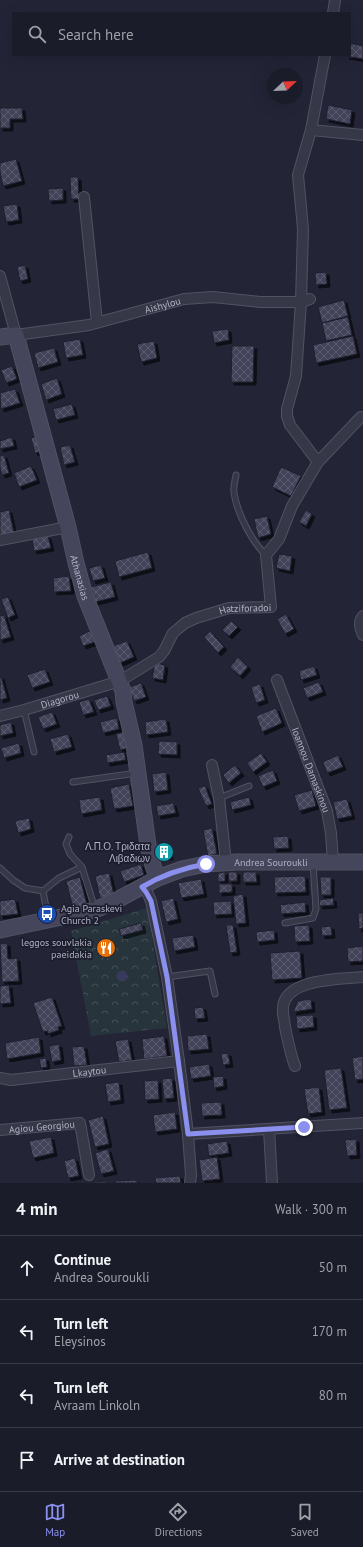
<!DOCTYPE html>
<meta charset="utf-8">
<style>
body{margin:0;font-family:"PT Sans",sans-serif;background:#232531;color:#f1f3f6}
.compass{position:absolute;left:267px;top:68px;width:36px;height:36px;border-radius:50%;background:#1a1c29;box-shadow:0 4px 16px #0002;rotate:67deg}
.stop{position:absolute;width:12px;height:12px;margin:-9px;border:3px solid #8b90ef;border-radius:50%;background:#fff}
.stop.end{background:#8b90ef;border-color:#fff;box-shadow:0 1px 4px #0008}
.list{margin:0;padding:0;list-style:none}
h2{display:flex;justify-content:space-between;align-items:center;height:52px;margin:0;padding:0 16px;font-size:17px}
h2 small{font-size:13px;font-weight:400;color:#9fa1a8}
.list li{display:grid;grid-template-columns:26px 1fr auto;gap:12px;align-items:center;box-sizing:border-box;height:64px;padding:0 16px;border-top:1px solid #383a46}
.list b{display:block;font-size:15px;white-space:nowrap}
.list p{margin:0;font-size:13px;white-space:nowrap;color:#9fa1a8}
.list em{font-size:13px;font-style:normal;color:#9fa1a8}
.icon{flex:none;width:22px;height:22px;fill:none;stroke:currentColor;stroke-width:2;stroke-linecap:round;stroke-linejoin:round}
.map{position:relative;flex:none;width:363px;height:1183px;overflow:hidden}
.search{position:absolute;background:#1a1c29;box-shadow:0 4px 16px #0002;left:12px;right:12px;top:12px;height:44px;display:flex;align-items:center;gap:10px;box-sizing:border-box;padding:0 14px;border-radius:0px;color:#9fa1a8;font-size:15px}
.sheet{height:308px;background:#1a1c29}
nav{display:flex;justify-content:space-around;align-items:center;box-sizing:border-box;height:56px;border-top:1px solid #383a46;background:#1a1c29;font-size:11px;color:#9fa1a8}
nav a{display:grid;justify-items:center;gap:2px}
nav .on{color:#8b90ef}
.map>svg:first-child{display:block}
.forest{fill:url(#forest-crowns)}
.water{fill:#383a5d}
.building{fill:url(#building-cross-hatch);stroke:#1e1f2f;filter:url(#shadow)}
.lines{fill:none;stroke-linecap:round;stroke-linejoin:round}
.lane-casing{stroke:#515263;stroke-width:7}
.street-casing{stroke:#515263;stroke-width:12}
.secondary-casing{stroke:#515263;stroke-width:17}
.lane{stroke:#363848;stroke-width:5}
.street{stroke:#363848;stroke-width:10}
.secondary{stroke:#45465b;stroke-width:15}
.route{stroke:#8b90ef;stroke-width:5}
.labels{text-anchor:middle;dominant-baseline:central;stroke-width:3.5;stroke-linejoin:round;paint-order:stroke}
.street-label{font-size:10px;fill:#b1b2c4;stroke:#1c1d2d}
.poi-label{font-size:10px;fill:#b1b2c4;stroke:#1c1d2d;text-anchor:end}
</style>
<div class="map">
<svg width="363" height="1183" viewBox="0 0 363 1183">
<defs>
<pattern id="forest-crowns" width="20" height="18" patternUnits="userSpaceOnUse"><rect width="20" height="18" fill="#28343c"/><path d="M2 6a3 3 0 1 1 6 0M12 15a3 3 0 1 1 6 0" fill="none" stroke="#454f57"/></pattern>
<pattern id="building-cross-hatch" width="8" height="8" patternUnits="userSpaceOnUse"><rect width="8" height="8" fill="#424359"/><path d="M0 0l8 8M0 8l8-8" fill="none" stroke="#5b5c6f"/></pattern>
<filter id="shadow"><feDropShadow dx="3" dy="3" stdDeviation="0" flood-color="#0009"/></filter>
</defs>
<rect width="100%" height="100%" fill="#232537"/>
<path class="forest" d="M147,908l20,120 -76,8 -20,-105z"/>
<path class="water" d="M116.5 976a5.5 5.5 0 1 1 11 0a5.5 5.5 0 1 1-11 0Z"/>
<path class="building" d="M350,43l13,3v13l-17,-3 4,-1z
M328,105l24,5 -2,14 -24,-5z
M0,108h22l1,11h-13v9h-10z
M16,159l6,22 -19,5 -3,-14v-9z
M70,177h8l1,22h-8z
M63,188v12l-14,1 -1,-12z
M17,204l2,16 -13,2 -3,-16z
M25,265l3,14 -8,2 -3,-14z
M326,272l1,12 -11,1 -1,-12z
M344,300l4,16 -26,7 -4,-16z
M348,317l4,18 -26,6 -4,-18z
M228,329l1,11 -15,3 -2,-12z
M353,336l4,18 -41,9 -3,-18z
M80,339l3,16 -17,3 -3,-16z
M154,341l3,17 -16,4 -4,-18z
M232,346h22l-1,36h-22z
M54,348l4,14 -20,6 -4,-15z
M12,366l5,13 -11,4 -5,-13z
M57,378l5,16 -16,6 -5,-16z
M15,389l5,14 -19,6 -1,-16z
M72,404l3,11 -19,5 -3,-11z
M38,436l4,15 -7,2 -4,-15z
M12,437l2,9 -14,3v-8z
M70,445l5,17 -11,3 -4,-18z
M4,455l5,18 -7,2 -2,-7v-12z
M31,466l6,14 -18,7 -5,-14z
M281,467l20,9 -10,20 -19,-9z
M9,510l5,23 -14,3v-24z
M306,510l6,4 -6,12 -7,-4z
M267,516l4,18 -13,4 -4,-19z
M48,536l3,12 -17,3 -2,-12z
M148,552l4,16 -33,9 -4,-16z
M279,554l13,2 -2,15 -14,-3z
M101,565l4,13 -12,3 -4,-13z
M69,576l2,15 -17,1 -1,-14z
M111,582l4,15 -20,5 -4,-15z
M8,597l7,18 -7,3 -7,-19z
M286,614l8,15 -9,5 -8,-15z
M4,615l7,22 -11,3v-24z
M231,621l7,6 -9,9 -7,-6z
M90,631l5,11 -12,4 -4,-10z
M210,631l14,16 -6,6 -14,-16z
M127,641l7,16 -14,6 -7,-17z
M238,657l10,10 -8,9 -10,-9z
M155,663l10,2 -2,15 -11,-2z
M314,666l3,9 -16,5 -2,-9z
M45,669l5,13 -18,6 -5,-13z
M1,676l6,22 -7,2v-23z
M319,682l4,10 -16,6 -4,-10z
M141,683l5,14 -12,4 -5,-14z
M260,684l5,16 -9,3 -5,-16z
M107,696l4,10 -13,4 -4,-10z
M89,699l5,13 -11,3 -4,-13z
M276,708l6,15 -20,9 -6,-16z
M52,712l5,12 -14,5 -5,-12z
M117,718l2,11 -16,4 -3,-11z
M166,719l2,13 -22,3 -1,-13z
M11,722l2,11 -13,3v-11z
M124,732l4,16 -8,2 -4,-16z
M68,734l4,13 -18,5 -4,-13z
M159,741l18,1v13l-19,-1z
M19,743l2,10 -17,5 -3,-10z
M124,752l2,8 -19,3 -1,-8z
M261,753l6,9 -14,10 -6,-9z
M338,755l5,12 -16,6 -4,-11z
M235,765l6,8 -12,10 -6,-8z
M273,770l4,11 -14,6 -5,-11z
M166,772l2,18 -14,2 -2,-18z
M129,784l4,22 -19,3 -4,-21z
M205,786l7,18 -6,2 -8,-18z
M312,790l4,16 -17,5 -5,-16z
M100,797l2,13 -21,4 -2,-14z
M249,797l2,8 -19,5 -2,-8z
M347,799l5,17 -15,3 -4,-17z
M173,803l3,10 -18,3 -2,-10z
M29,818l2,11 -13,4 -3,-12z
M212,828l5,26 -9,2 -5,-26z
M288,836l1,12 -15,1 -1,-12z
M168,845l2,12h-9l-3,-10z
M141,864l3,11 -20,7 -4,-11z
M225,872v9l-7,1v-9z
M228,872h9v9h-8z
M243,872h13l1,10h-14z
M109,873l5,22 -14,3 -5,-22z
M305,876l1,16 -31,1 -1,-16z
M80,877l7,28 -14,3 -7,-27z
M320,877h11v18h-10z
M201,879l3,15 -23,4 -3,-15z
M219,884h13v8l-13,1z
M243,894l3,29 -10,1 -3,-28z
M173,898l5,21 -12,3 -5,-21z
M333,898l1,7 -14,1 -1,-6z
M15,899l3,15 -18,2v-15z
M231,901l1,13 -18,1 -1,-13z
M305,902l1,10 -25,2 -1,-9z
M358,913h5v15l-4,1z
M141,923l2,7 -22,6 -2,-7z
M226,925h7l4,27 -7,1z
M309,925l1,16 -15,1 -1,-16z
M331,926l1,9 -10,1 -1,-9z
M274,930l1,10 -18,2 -1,-10z
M193,935l2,12 -21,4 -2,-13z
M7,943l1,16 9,-1 2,23 -17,1 -2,-38z
M363,946v15l-15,1 -1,-14z
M300,951l2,27 -30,2 -2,-27z
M9,985l2,18 -11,1v-18z
M52,997l10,29 -4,1 1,3 -11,4v-3l-5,1 -10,-29z
M311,999l1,10 -19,3 5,-11z
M203,1007l2,11 -10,1 -1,-11z
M313,1015l1,12 -17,2 -1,-13z
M207,1034l2,15 -21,2 -1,-15z
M164,1036l3,20 -23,3 -2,-20z
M39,1037l2,16 -34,6 -2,-16z
M128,1039l4,21 -13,2 -4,-21z
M59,1044l2,16 -9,2 -3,-16z
M84,1046l3,19 -13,1 -2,-19z
M228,1053l2,11 -7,1 -2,-11z
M363,1056v23l-8,1 -3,-22z
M46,1058l1,9 -6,1 -2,-9z
M209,1064l2,12 -20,3 -2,-12z
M341,1068l6,40 -18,2 -5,-40z
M223,1076l1,10 -10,2 -1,-11z
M172,1078l2,20 -10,1 -2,-20z
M158,1080l1,19 -14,1 -1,-19z
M119,1082l2,18 -13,2 -3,-18z
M319,1087l3,25 -14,2 -4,-25z
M221,1102l1,13 -20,1 -1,-13z
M175,1112l2,17 -22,3 -2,-17z
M103,1116l6,28 -14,3 -7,-27z
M51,1137l3,16 -21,5 -4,-17z
M356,1139l1,16 -10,1 -2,-16z
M227,1141l2,12 -20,3 -2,-12z
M108,1149l6,22 -13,3 -6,-21z
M217,1157l3,22 -18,2 -3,-21z
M75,1158l4,18 -11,2 -4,-17z
M180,1176l1,7h-25l-1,-5z
M137,1180v3h-22v-2z
M106,1181v2h-12v-1z"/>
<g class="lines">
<g class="lane-casing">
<path id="lane" d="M236,475c-1,6 -3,12 -2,18 3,20 18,49 32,62
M24,710l10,42
M73,782l64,-9
M219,798l30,-12
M69,837l-3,7 4,10 12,13 13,42
M0,868l13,12 12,8 18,3 16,-13 23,-11
M43,891l5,27
M285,923l28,-5 3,-9 -3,-46
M167,977l43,-6 5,23"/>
</g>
<g class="street-casing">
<g id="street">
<path d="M333,13l2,-13"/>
<path d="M311,130l52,5"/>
<path d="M84,197l13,125"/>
<path id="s1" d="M0,276l16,59 73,-10 95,-26 29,-2 47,5h41l9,-3"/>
<path d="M318,462l-28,-37 -3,-9v-7l9,-33 5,-74 2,-73 -5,-54 13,-45 14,-75"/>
<path d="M0,540l68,-13"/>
<path d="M363,616c-5,6 -3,12 0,19"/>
<path id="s2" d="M277,680l50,131 4,22 2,29"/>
<path id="s3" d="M0,716l24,-6 96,-29 39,-24 5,-6 9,-18 12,-10 11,-5 33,-10 42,-1 -5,-52 13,-16 13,-33 26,-44 43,-45"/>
<path d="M212,765l7,33 7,65"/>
<path d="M142,887l5,5 4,9 16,76 12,84 9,73 3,41 -1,8"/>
<path d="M295,1066c-5,-13 -7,-25 -10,-39 0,-6 -3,-12 -2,-18 0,-31 59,-30 80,-32"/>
<path id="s4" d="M0,1078l11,2 168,-19"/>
<path d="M269,1129l3,54"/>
<path id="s5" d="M0,1130l80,-7 9,52"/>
<path d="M188,1134l175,-11"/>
</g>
</g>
<g class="secondary-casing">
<g id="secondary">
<path id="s6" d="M0,337l16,-2 52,192 8,36 9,33 38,95 1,11 10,43 14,100 5,21 5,12"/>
<path id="s7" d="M0,930l95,-20 22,-10 41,-22 24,-9 24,-5 31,-2h126"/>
</g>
</g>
<use href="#lane" class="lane"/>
<use href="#street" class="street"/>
<use href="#secondary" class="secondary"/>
</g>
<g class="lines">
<path class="route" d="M206,864c-23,4 -44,11 -64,23l4,5 5,9 16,76 21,157 116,-7"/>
</g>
<defs>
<g id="building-disc" transform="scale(1)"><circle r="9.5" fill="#0f9aa8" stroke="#1c1d2d"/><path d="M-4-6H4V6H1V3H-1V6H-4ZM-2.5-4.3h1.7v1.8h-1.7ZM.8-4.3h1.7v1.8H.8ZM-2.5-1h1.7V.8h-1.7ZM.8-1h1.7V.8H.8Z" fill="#fff"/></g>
<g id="bus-disc" transform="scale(1)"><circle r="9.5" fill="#1a4fb4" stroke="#1c1d2d"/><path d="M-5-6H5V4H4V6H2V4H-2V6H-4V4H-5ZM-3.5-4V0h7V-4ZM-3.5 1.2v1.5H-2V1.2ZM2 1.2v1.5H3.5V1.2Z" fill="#fff"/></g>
<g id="restaurant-disc" transform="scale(1)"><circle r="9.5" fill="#e8710a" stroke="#1c1d2d"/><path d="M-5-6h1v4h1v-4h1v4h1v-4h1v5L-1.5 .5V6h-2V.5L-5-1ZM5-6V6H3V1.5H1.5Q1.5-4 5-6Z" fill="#fff"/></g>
</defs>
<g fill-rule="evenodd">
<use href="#building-disc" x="164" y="852"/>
<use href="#bus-disc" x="47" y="914"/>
<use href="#restaurant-disc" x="106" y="948"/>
</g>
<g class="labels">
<g class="street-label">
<text stroke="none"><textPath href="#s1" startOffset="211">Aishylou</textPath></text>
<text stroke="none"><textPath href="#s6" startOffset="267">Athanasias</textPath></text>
<text stroke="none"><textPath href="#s3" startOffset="277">Hatziforadoi</textPath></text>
<text stroke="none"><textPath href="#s3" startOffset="62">Diagorou</textPath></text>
<text stroke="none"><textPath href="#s2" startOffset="96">Ioannou Damaskinou</textPath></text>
<text stroke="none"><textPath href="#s7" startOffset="283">Andrea Souroukli</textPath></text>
<text stroke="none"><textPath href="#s4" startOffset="90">Lkaytou</textPath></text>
<text stroke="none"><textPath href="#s5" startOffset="42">Agiou Georgiou</textPath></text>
</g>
<g class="poi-label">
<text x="150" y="846">Λ.Π.Ο. Τριδατα<tspan x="150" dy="12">Λιβαδιων</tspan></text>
<text x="61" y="908" text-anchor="start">Agia Paraskevi<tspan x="61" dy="12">Church 2</tspan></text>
<text x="92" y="942">leggos souvlakia<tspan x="92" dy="12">paeidakia</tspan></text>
</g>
</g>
</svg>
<svg class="compass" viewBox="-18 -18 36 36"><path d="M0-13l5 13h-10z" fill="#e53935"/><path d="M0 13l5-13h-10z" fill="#9fa1a8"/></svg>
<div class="stop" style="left:206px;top:864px"></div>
<div class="stop end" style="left:304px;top:1127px"></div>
<div class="search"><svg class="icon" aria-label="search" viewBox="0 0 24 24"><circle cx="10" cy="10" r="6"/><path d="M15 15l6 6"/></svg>Search here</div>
</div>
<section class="sheet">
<h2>4 min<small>Walk · 300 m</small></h2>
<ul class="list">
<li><svg class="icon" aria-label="ahead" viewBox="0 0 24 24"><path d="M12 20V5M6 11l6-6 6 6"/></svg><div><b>Continue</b><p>Andrea Souroukli</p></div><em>50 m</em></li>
<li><svg class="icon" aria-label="left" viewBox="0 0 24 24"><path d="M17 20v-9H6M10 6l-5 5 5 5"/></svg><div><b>Turn left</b><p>Eleysinos</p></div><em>170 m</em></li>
<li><svg class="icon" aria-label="left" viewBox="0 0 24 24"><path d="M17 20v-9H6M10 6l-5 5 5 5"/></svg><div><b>Turn left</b><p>Avraam Linkoln</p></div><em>80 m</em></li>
<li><svg class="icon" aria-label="arrive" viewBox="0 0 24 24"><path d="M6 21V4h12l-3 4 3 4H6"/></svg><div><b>Arrive at destination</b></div></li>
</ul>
</section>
<nav>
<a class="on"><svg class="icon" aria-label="map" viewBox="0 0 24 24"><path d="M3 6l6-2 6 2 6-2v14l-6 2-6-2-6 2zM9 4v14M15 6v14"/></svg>Map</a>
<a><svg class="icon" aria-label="directions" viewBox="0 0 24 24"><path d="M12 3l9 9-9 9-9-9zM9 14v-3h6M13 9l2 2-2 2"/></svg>Directions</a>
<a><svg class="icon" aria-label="saved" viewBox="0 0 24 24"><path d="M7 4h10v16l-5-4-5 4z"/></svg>Saved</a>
</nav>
